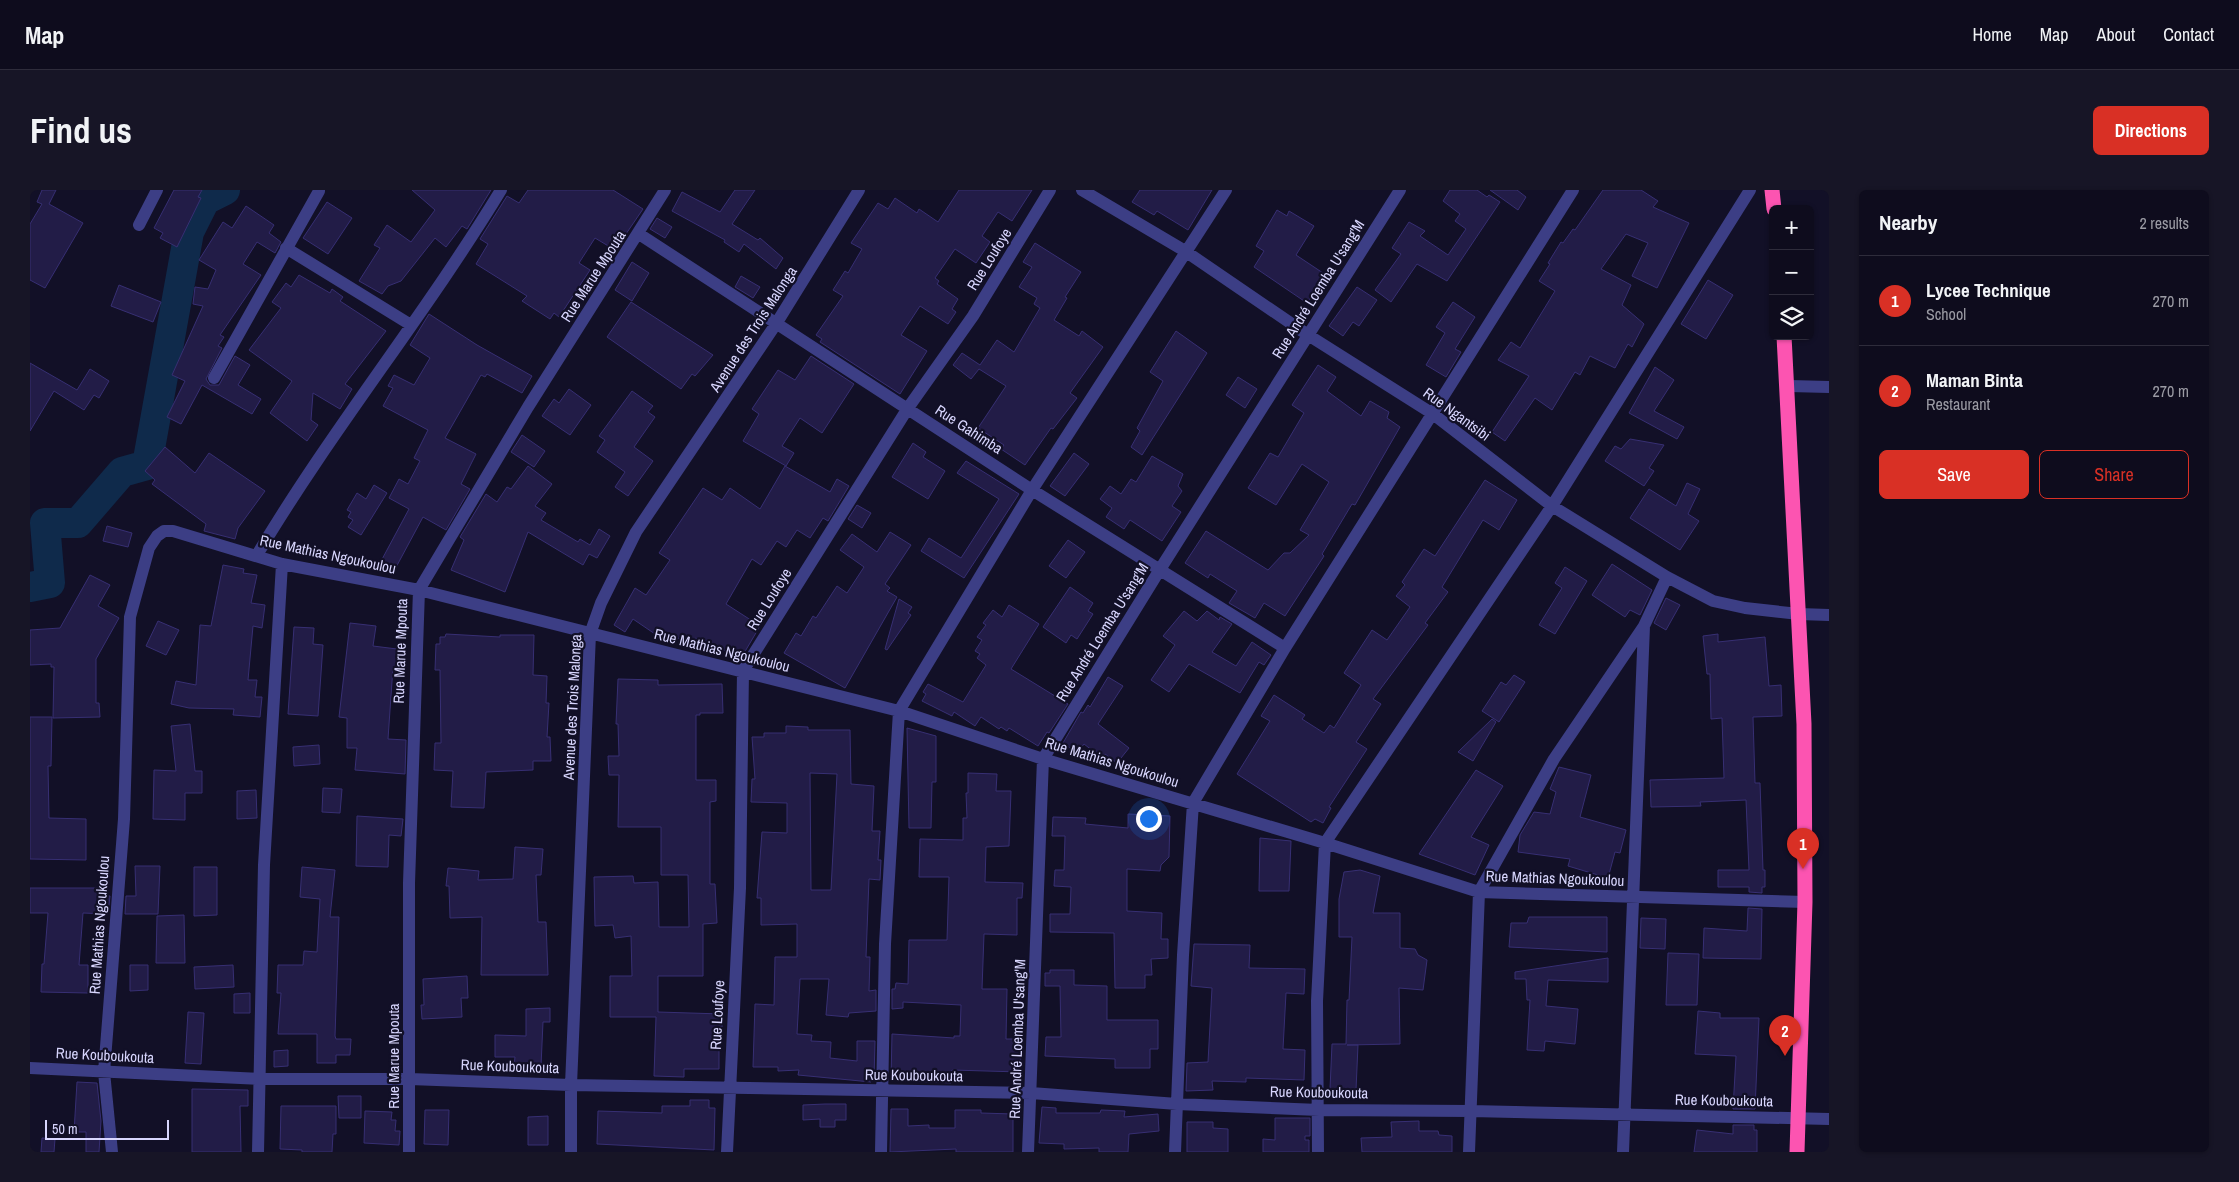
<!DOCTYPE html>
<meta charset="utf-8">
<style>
body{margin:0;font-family:"Archivo Narrow",sans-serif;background:#171526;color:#f1f3f6}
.controls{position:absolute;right:15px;top:15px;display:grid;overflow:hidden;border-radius:8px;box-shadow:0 1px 4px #0004}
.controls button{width:45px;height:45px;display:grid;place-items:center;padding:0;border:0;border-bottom:1px solid #2e2c3b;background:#0e0c1d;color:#f1f3f6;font:25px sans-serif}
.scale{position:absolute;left:15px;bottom:12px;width:124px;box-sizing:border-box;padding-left:5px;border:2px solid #d8d6fe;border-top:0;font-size:14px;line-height:18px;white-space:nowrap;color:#d8d6fe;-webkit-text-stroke:4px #121027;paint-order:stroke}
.you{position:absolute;left:1118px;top:628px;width:18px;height:18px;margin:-12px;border:4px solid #fff;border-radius:50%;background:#1a73e8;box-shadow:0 0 0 8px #1a73e833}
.badge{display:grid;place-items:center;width:32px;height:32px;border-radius:50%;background:#d93025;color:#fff;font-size:16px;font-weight:700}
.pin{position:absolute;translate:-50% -41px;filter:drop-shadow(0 1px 2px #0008)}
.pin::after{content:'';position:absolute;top:26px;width:18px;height:15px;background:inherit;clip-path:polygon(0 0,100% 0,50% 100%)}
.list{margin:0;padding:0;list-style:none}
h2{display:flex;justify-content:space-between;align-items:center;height:65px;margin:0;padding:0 20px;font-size:21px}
h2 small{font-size:16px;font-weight:400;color:#9b9ba4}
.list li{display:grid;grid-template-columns:32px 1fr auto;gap:15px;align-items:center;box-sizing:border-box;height:90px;padding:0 20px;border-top:1px solid #2e2c3b}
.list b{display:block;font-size:19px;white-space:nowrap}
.list p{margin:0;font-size:16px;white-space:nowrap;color:#9b9ba4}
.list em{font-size:16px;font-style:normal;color:#9b9ba4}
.actions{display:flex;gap:10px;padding:15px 20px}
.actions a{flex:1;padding:11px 0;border:1px solid #d93025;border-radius:8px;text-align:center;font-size:18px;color:#d93025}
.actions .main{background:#d93025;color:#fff}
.icon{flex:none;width:28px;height:28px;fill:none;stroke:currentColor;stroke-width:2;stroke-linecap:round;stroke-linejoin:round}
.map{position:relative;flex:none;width:1799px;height:962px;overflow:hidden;border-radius:8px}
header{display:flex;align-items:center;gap:30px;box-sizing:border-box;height:70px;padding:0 25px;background:#0e0c1d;border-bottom:1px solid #2e2c3b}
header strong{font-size:24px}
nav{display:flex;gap:28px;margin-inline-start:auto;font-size:18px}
.intro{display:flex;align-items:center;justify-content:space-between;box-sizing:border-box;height:120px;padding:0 30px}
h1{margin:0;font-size:35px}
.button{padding:12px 22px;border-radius:8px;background:#d93025;color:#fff;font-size:18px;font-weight:700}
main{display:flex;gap:30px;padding:0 30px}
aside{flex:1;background:#0e0c1d;border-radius:8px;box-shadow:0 1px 4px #0004}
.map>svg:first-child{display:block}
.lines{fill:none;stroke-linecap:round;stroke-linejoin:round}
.river{stroke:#0f2a4b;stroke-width:30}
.building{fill:#221c47;stroke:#372f73;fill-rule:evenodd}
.minor{stroke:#3c3e85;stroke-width:12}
.highway{stroke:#fc54b1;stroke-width:15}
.labels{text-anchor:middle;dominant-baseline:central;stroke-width:4.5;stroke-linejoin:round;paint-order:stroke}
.street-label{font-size:15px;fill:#d8d6fe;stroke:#121027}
</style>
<header>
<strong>Map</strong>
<nav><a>Home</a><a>Map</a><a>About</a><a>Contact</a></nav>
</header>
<div class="intro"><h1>Find us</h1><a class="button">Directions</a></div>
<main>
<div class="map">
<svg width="1799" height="962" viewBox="0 0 1799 962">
<rect width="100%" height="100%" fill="#121027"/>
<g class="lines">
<path class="river" d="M0,397l20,-4 -5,-60h33l44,-51 25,-7 42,-233 16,-32 20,-10"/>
</g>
<path class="building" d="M12,0h14l-7,14 34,19 -38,65 -15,-8v-56l12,-20 -5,-2z
M144,0h28l-4,7 3,1 -24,49 -17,-9 3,-5 -9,-5z
M382,0h79l-24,39 -5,-3 -16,21 -11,-9 -34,43 -13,5 -6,8 -23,-13 21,-33 -6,-3 13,-20 24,17 24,-32z
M498,0h85l30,19 -28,41 -20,-12 -16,25 11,7 -31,47 -5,-4 -4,6 -28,-18 5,-5 -51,-32 12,-20 -8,-5 27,-43 12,7z
M705,0h20l-23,34 26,16 2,-2 23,20 -7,11 -32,-25 -5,8 -15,-10 1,-2 -53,-29 10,-19 38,20z
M929,0h73l-20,31 -14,-9 -16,24 8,6 -14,21 -21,-14 -20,29 4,3 -2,3 21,15 -6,10 4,3 -8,12 -28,-18 -19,29 26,16 -27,43 -80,-52 2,-3 -6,-4 27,-39 -10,-6 12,-19 3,2 14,-24 -11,-6 27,-40 10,6 7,-11 22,15 2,-4 19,13z
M1110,0h72l-24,40 -31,-19 -3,4 -22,-13z
M1420,0h27l10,7 2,-2 11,7 -53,79 -30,-17 -26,38 -16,-12 26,-36 -9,-6 17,-26 16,9 -5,5 28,19 18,-26 -11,-8 5,-7 -17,-13z
M1460,0h27l9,7 -8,13z
M1573,0h38l17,11 -5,6 36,16 -32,65 -25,-12 16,-33 -22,-9 -25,35 30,16 -9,20 22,19 -12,23 -4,-3 -13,24 -25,-12 -10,19 -5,-3 -23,38 -17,-12 -30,43 -13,-9 37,-56 -31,-16 13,-18 9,6 35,-57 -16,-10 11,-17 -2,-1 13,-21 2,1 10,-14 2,1z
M297,12l25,16 -24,36 -25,-16z
M216,16l28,19 -5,8 12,9 -6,11 -18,-11 -14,22 18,11 -41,60 4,2 -6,9 4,2 -16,31 4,6h9l16,-29 15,9 -12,20 23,14 -9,15 -50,-29 -21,39 -14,-7 18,-36 -13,-6 31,-69 -10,-2 2,-17 13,2 8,-19 -17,-10 24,-38 9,6z
M1247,20l10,6 2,-5 25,15 -18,29 30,20 -19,28 -53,-36 10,-16 -8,-5z
M627,28l15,9 -7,11 -15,-9z
M1005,53l46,29 -16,25 2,1 -13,22 25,16 3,-5 21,16 -33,46 7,5 -24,31 -2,-1 -26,37 -24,-16 3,-4 -26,-17 28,-42 -27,-17 -8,10 -18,-14 9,-12 18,12 17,-25 17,12 26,-44 -6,-4 3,-6 -18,-11 13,-20 -9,-5z
M602,72l17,11 -17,28 -17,-11z
M269,85l31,18 2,-4 11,8 -3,4 46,30 -41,53 7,5 -12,20 -27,-16 -2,27 7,5 -11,16 -37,-28 22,-32 -43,-31 32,-42 -9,-6 14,-19 5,4z
M711,86l19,11 -7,11 -18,-11z
M1678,90l25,15 -27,44 -25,-15z
M89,95l42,17 -8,20 -42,-16z
M1327,97l20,13 -18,26 -6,-4 -10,14 -14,-10z
M601,112l82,53 -18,21 -3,-2 -11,15 -74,-52z
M1423,112l22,15 -20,32 6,3 -15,25 -20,-12 19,-32 -9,-6z
M399,124l48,31 55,31 -10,17 -35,-19 -2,3 -4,-2 -36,63 31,16 -15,30 9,5 -24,41 -23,-13 -29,54 -14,-8 29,-54 -20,-11 10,-19 9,5 12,-23 -6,-3 14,-28 -45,-24 10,-18 -5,-2 6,-11 20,10 16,-27 -20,-13z
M1146,141l31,22 -65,102 -11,-8 9,-16 -3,-3 26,-47 -13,-9z
M781,166l43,28 -32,49 -22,-15 -18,28 12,7 -8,13 -43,-25 16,-27 -7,-5 26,-39 17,10z
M0,173l47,27 13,-21 19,12 -10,17 -5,-3 -10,15 -30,-19 -24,40z
M1288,175l18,12 -9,14 34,25 9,-15 19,11 -2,6 13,9 -45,78 -3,-1 -30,50 2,2 -39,60 -21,-13 -9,15 -26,-15 8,-12 -27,-17 -2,4 -23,-15 21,-32 62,39 16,-17h6l19,-18 -9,-5 29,-48 -27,-18 -26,41 -28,-17 22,-35 8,4 26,-44 -12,-8z
M1625,177l19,13 -20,31 30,16 -7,12 -48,-26z
M1208,187l19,12 -12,19 -19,-13z
M539,199l22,16 -21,30 -28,-19 12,-17 5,4z
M602,201l21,15 -5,6 7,5 -21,30 19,14 -25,35 -13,-9 10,-15 -28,-20 8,-12 -6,-4z
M492,245l23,16 -11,16 -23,-15z
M1600,249l34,6 -15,23 5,3 -10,15 -39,-25 10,-15 6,3z
M883,253l13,9 -3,5 22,14 -17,28 -36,-22z
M135,257l30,26 14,-20 56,38 -27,37 -3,11 -31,-8 2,-7 -54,-40 3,-4 -10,-9z
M1044,263l15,11 -24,32 -15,-10z
M1122,266l31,18 -5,12 4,5 -10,15 9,6 -19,29 -32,-21 -6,9 -18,-12 6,-9 -12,-9 10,-13 11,8 10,-15 5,3z
M936,271l53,33 -55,84 -43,-27 8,-13 32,20 38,-59 -42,-26z
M498,276l24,18 -17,22 11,7 -5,7 37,22 2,-3 10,6 9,-16 11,7 -13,22 -8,-4 -6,11 -55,-33 -23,60 -54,-22 13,-30 -4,-3 26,-43 11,8 10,-15 4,2z
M755,276l45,26 7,-13 12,7 -21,35 -5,-3 -13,20 -13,-8 -11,17 -9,-6 -16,24 -9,-6 -26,45 34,22 -20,34 -28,-17 -2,4 -15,-9 -2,4 -12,-7 -3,4 -7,-5 -2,2 -11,-8 -3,6 -22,-15 -8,13 -11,-7 21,-37 11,7 24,-35 -11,-7 44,-65 19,12 8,-12 30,21z
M1455,290l32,20 -18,30 -16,-10 -41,67 6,5 -23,31 3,2 -55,74 8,5 -25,38 11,7 -38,58 2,1 -8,15 -8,-4 -4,3 -74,-48 33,-53 -9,-5 13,-21 31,20 -3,4 22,14 6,-8 4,3 27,-43 -17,-12 28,-43 15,10 23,-33 -14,-11 9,-11 -3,-3 22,-33 11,7z
M1657,293l13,6 -12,25 11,7 -19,29 -50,-32 19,-29 27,17z
M344,295l13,8 -26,42 -13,-8 5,-7 -5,-3 3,-5 -4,-2 10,-17 9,6z
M827,315l14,8 -9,15 -14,-9z
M77,336l25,7 -4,14 -25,-6z
M860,342l21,13 -26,39 5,4 -3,3 10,6 -52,91 -61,-35 12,-20 5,3 12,-20 3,2 21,-32 10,7 17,-26 -24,-17 12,-16 25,18z
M1038,350l17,12 -19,26 -17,-12z
M1582,374l40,26 -12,25 -10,-5 -5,7 -33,-22z
M193,375l21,4 -1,4 14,2 -6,28 14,2 -3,23 -9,-2 -5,54h9l-2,17h7l-2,20 -27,-2 1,-6 -45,-1 -18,-4 5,-23 20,4 4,-60 11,1z
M1535,377l22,14 -32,53 -16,-9 23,-37 -7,-5z
M60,385l20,10 -12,21 21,12 -23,41v44h3l1,14 -47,1 1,-51h-3v-3l-21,1v-35l30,-2z
M1040,397l23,16 -5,8 5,3 -16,25 -6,-4 -5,8 -23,-16z
M1636,408l14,7 -14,25 -12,-7z
M869,409l13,8 -4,6 3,2 -24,35 -2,-1z
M979,415l30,19 -28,45 57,35 -19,29 -2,-1 -9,14 -29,-18 -2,3 -6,-4 -2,2 -18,-12 -6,9 -21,-14 -2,4 -30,-15 4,-7 -3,-2 5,-8 35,18 23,-37 -9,-7 3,-4 -5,-3 7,-11 -5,-3 9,-12 -3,-2 10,-13 9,7z
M1154,421l13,10 10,-10 12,9 1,-3 12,7 -20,28 24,14 16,-24 19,13 -7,10 -5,-3 -19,31 -51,-29 -20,28 -18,-12 24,-35 -12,-9z
M128,431l21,9 -13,25 -20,-9z
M320,433l26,3 -3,20 32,4 -3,18 -9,-1 -5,72 18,1 -1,34 -50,-4 2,-22h-10v-30l-8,-1z
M264,437l20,1 -1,16 10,1 -5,71 -30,-2z
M416,444l54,3v-2h34l-1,40 14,1 -1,27h3l-2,34h3l1,24h-18v9l-47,2 -2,36 -33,-1 2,-36 -19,-1 1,-27h6l-1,-73h-5l1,-26h4v-7h5z
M1688,444v8l47,-5 4,49 12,-1 1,31 -29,1 2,66h5l3,87h2v17h-3v6l-13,-1v-5h-31v-17h31l-3,-70 -46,2 1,4 -50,1 -1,-27 74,-2 -2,-60 -11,1 -1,-45h-3l-4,-38z
M1484,485l11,7 -26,40 -17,-11 19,-29 5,3z
M1078,487l15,9 -25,38 31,24 -12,15 -12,-9 -3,4 -18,-14 -7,9 -14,-10 18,-31 2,1 5,-8 2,2z
M588,489l40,1v5l64,-1 1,29h-23v2h-4v65h20v21l-6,1v82h5l2,39 -14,1v52h-45v36l64,2v13l-3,-1v43h-35v8l-30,-1 2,-59h-46v-41h22l-1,-40 -16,2 -2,-13 -18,1 -1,-49 39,-1 1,7 24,-1 1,45h30l-1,-52h-27v-48h-43l1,-52h-10l-1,-19h11l-1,-32h-2z
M0,527h22l-1,49h-3l1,52 37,1v41l-56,-1z
M1462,529l4,3 -23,39 -15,-9z
M160,534l5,47h7v22h-17v27l-32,-1 1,-49 22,1 -5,-45z
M756,536l22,1v3h42l1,54 23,2 -2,45h8l-2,29h3l-1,20 -11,-1 -3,78h4l-1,34 7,-1v21l-27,2 -1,4 -22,-2 3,-36h-29l-3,55 15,1 -1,6 20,1 -1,16 27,3v-20h18l-1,38 -3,-1v4l-73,-7 1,-5 -21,1v-4h-25l2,-63 19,1 1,-48h22v-33l-36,1v-27h-4l5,-66 25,1v-30l-36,-1 1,-23h3l-3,-42h12v-4h22zM780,583l27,1 -6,116h-20z
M877,538l29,8v46h-4l-1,46h-22z
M289,555l1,19 -26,2 -1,-19z
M1529,577l32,8 -11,42 46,13 -6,23 -5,-1 -7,26 -40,-12 2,-7 -52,-7 2,-17 14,-23 16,2 6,-22 -6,-3z
M1446,580l27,16 -32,51 18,8 -14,30 -56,-21z
M938,583l29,1 -1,17h15l-2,55 -23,1 -1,35 38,1 -1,15h-5v37l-33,-1 -2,55h25l-1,50h9v12h6l-1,21 -68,-2 -1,13 -60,-3 1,-46 62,4v-2h6l1,-31 -58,-3v6l-11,1v-20h3l1,-6 12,1 1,-44h38l2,-63h-30l1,-38 43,1v-22h4l-1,-25h2z
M293,598l19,1 -2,24 -18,-1z
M226,600l1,28 -20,1v-28z
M1098,624l42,2 -1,41 -8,8 -1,6 -33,-2v42l35,2 -1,26h7v19l-17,1 1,16h-7v13h-30l-1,-55 -64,-1v-18h20l1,-27 -17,-1 1,-16h9l1,-34h-13l1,-19 33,1 -1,6 43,4z
M327,626l46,3 -2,17 -12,-1 -1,32 -32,-1z
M1230,648l31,3 -2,50h-30z
M485,657l28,2 -2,26h-5l2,47h8l2,53h-67l1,-58 -32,1 -1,-32h-3l2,-18 31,3 -1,9 35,-1z
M105,676h25l-2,48h-33l1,-18h10z
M164,677h23v48l-23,1z
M272,677l33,3 -5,47h9l-4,119 1,3h15l-1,16h-14v8h-19v-29h-39l3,-41h-4l1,-28h25l1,-14 13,1 3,-53 -20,-2z
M1330,680l20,6 -7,37h27v35l15,1 3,6 9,5 -4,30 -24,-2 1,56 -53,1h11l-2,45 -26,-1 2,-45h14l1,-44h2l3,-63h-13v-38l5,-27z
M0,698h76v8h4l-2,18 -25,-1 -4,52h9v28l-47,-1 1,-28h2l4,-51h-18z
M1718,718l14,1 -1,50 -58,-1 1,-30 43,3z
M154,725l1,48h-29l1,-47z
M1499,727h78v35l-98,-5 2,-24h16z
M1611,728l25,1 -1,30 -25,-1z
M1164,754l56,1 -1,23 56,1 -1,25 -18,-1 -3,56 22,1 -1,30 -58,-2v4l-34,-1 1,9 -27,1 1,-28 21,-1 4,-74 -21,-2z
M1638,763l31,1 -2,51h-31z
M1578,768v24l-60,-2 -2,26 32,3 -3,35 -30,-3 -1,10 -17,-1 3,-50h-3l-1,-21h-11v-7z
M100,775h18v25l-18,1z
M203,775l1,22 -39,2 -1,-22z
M1020,780h24v15l33,1v34h51v29h-8v19h-35v-9l-70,-3 1,-19h15l-1,-51h-15v-13h5z
M437,786l1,22h-7l1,19 -40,2 -1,-14h3l-1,-26z
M220,803v20h-16v-19z
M520,818v14h-7l-2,44h-27l1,-9h-20v-22l31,1v-27z
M1668,821l22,2v5h39l-4,91h-22l3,-53 -41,-2z
M158,822l16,1 -3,51 -16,-1z
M258,860v16l-14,1v-16z
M47,892l20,1 4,38 -2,31h-13v-20h-12z
M162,899l56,1v16h-8l1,46h-49z
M308,906h23v22h-22z
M660,910h19v8h6l-1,42 -117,-6 1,-33 64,2v-7h28z
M795,914h21v16h-11v7h-15v-8l-17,1v-15z
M251,916h55v28h-3l-1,18h-30v-2l-22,-1z
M1012,917l14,1v5h44l1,-3 24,1 -1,6 34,-3 1,17 -30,3 -1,18h-29v-4l-35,1v-5l-25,-1z
M861,919h17v17l21,-1v3h26v-18h26v3l32,1v38h-57v-3l-66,3z
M395,920h24l-1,35 -24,-1z
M335,921l27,1 -1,8h5l-1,11h5l-1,14 -35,-2z
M518,926v29h-20v-28z
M1245,928h35v18h-5v4h4v12h-46v-13l12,1z
M1389,931v10h19l1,4 13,1v16h-90l-1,-14 31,-1 -1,-15z
M1157,932h26v6l15,1v23h-41z
M1703,935h21v5h3v22h-63l3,-22 36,4z
M12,948l13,1 -1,13h-13z"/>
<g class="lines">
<path class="minor" d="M1052,0l103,61 123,84 125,79 119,92 115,71 46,24 32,7 54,6 30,1
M109,35l18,-35
M609,44l393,256 253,158
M256,58l125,77
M184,188l105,-187
M1759,196l40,1
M227,365c75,-126 168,-240 244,-365
M0,878l230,11h150l161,6 460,8 146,11 142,6 152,1 358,8
M82,962l-8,-80 20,-253 6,-202 19,-69 8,-12 7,-5h9l109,33 137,26 480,121 144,48 282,84 154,49 326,10
M228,962l6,-287 18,-301
M379,962v-269l10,-293 109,-183 137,-217
M541,962v-67l19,-451 11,-31 35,-71 140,-208 83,-134
M697,962l13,-264 3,-217 165,-263 65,-92 77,-126
M851,962l4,-208 14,-233 133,-221 194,-300
M998,962l15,-393 116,-188 241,-381
M1145,962l8,-197 10,-152 92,-155 288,-458
M1288,962l-1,-151 8,-158 227,-337 198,-316
M1439,962l10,-260 75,-133 90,-133 23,-49
M1593,962l21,-526"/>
<path class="highway" d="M1742,0l2,19
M1754,146l20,388 1,178 -8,250"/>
</g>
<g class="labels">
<g class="street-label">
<text transform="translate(959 69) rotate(-58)">Rue Loufoye</text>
<text transform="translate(563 86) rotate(-57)">Rue Marue Mpouta</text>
<text transform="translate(1288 99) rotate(-58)">Rue André Loemba U'sang'M</text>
<text transform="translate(723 139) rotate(-57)">Avenue des Trois Malonga</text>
<text transform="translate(1427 224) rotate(36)">Rue Ngantsibi</text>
<text transform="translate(939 239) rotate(33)">Rue Gahimba</text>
<text transform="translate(298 364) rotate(12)">Rue Mathias Ngoukoulou</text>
<text transform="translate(739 409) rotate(-58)">Rue Loufoye</text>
<text transform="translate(1072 442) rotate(-58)">Rue André Loemba U'sang'M</text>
<text transform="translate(692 460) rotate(14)">Rue Mathias Ngoukoulou</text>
<text transform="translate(370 461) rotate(-88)">Rue Marue Mpouta</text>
<text transform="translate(542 517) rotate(-87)">Avenue des Trois Malonga</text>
<text transform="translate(1082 572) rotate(17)">Rue Mathias Ngoukoulou</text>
<text transform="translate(1525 688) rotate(2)">Rue Mathias Ngoukoulou</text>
<text transform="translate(69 735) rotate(-86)">Rue Mathias Ngoukoulou</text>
<text transform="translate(687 825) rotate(-87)">Rue Loufoye</text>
<text transform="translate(987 849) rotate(-88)">Rue André Loemba U'sang'M</text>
<text transform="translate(75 865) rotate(3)">Rue Kouboukouta</text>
<text transform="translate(363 866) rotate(-90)">Rue Marue Mpouta</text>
<text transform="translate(480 876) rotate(2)">Rue Kouboukouta</text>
<text transform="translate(884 885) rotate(1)">Rue Kouboukouta</text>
<text transform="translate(1289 902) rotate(1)">Rue Kouboukouta</text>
<text transform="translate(1694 910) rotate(1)">Rue Kouboukouta</text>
</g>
</g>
</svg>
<div class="controls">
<button>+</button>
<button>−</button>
<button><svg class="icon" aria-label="layers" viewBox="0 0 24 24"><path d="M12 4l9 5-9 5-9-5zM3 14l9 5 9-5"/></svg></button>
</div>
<div class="scale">50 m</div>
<div class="you"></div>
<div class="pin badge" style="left:1773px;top:679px">1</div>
<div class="pin badge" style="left:1755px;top:866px">2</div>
</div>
<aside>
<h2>Nearby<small>2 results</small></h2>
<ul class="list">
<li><span class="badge">1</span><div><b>Lycee Technique</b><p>School</p></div><em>270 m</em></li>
<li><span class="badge">2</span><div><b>Maman Binta</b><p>Restaurant</p></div><em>270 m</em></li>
</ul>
<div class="actions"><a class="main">Save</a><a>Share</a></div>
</aside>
</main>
